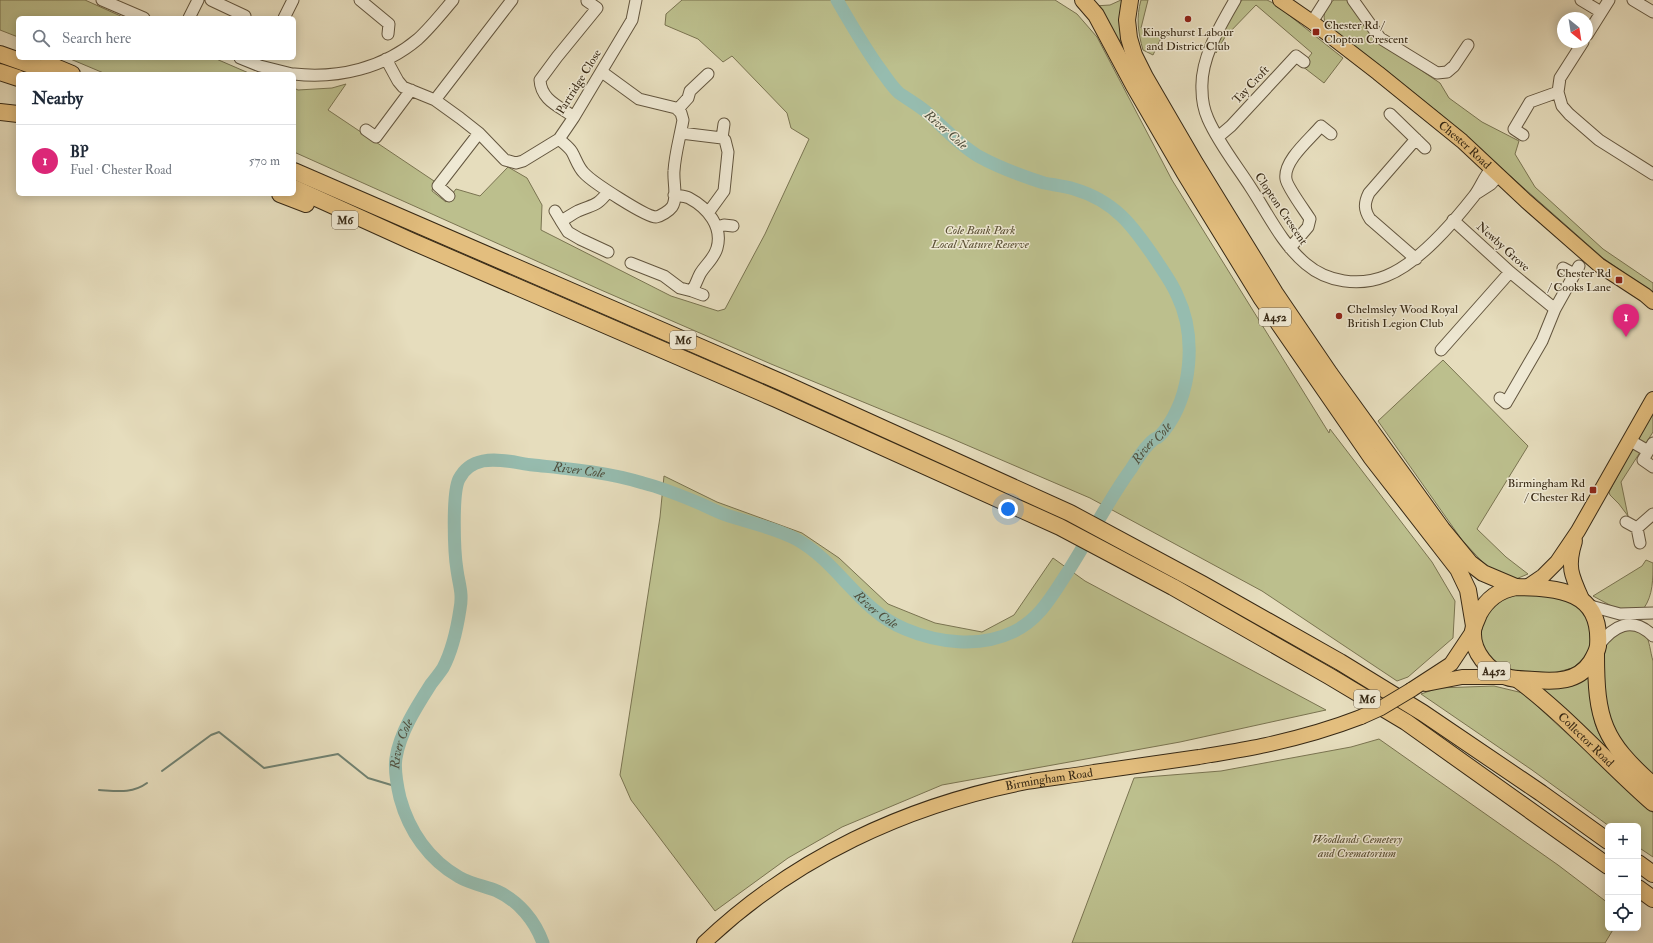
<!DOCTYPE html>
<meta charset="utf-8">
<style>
body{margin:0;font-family:"IM FELL Double Pica",serif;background:#f2f2f3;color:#1f2937}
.controls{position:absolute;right:12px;bottom:12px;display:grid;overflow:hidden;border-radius:6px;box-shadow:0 2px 10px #0003}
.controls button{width:36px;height:36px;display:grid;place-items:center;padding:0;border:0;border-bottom:1px solid #e0e1e3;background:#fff;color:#1f2937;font:20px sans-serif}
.compass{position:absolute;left:1557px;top:12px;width:36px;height:36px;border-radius:50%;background:#fff;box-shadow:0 2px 10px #0003;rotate:150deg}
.you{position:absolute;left:1008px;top:509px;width:14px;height:14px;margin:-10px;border:3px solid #fff;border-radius:50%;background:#1a73e8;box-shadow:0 0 0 6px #1a73e833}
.badge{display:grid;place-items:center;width:26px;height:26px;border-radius:50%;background:#db2777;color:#fff;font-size:13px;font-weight:700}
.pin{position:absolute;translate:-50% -33px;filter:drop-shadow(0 1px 2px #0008)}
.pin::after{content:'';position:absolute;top:21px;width:14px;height:12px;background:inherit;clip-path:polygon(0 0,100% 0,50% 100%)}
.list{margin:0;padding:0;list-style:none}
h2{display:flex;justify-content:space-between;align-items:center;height:52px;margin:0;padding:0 16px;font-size:17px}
h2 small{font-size:13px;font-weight:400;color:#747a83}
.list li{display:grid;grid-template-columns:26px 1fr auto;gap:12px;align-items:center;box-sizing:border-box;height:72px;padding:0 16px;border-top:1px solid #e0e1e3}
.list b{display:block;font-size:15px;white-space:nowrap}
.list p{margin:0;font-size:13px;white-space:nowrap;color:#747a83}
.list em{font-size:13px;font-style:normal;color:#747a83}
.icon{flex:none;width:22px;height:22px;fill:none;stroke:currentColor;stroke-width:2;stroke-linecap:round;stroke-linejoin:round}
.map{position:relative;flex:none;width:1653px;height:943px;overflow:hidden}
.search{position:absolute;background:#fff;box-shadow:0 2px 10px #0003;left:16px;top:16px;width:280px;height:44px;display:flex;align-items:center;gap:10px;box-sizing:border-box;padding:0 14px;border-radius:6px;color:#747a83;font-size:15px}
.panel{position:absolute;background:#fff;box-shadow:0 2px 10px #0003;left:16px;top:72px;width:280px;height:124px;border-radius:6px}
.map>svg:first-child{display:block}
.green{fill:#bcbf8d;stroke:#7a7451}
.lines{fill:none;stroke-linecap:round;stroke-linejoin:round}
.stream{stroke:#708171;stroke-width:2}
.river{stroke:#96bcaf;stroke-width:13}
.minor-casing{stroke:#63563f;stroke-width:13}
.major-casing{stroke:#372915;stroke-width:16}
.highway-casing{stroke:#372915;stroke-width:18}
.minor{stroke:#efe9d4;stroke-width:11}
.major{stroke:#e3be7e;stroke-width:14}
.highway{stroke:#e3be7e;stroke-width:16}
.major-bridge-casing{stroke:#372915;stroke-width:16;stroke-linecap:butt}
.major-bridge{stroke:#e3be7e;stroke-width:14}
.poi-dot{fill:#8f2418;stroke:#efe9d4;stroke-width:1.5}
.labels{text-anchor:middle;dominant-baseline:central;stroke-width:3;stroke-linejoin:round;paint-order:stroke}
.shield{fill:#efe9d4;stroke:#6e634e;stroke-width:1}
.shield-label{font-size:11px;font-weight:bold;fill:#372915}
.poi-label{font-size:12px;fill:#372915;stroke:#efe9d4;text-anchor:start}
.street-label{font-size:12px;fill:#372915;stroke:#efe9d4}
.park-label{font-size:12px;font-style:italic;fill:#584e33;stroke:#efe9d4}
.water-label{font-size:13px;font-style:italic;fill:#4f4e3c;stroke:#efe9d4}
</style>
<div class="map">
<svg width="1653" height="943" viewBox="0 0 1653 943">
<rect width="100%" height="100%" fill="#e6ddbd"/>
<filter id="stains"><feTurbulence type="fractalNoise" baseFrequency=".005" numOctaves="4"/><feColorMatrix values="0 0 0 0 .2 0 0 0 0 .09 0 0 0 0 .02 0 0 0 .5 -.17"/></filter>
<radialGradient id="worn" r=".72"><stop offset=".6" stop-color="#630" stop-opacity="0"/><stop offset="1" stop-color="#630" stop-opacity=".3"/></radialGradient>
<path class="green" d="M0,0h85l40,18h-107v19l-18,-7z
M682,0h373l22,14 20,23 75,143 157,253 1,-4 102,133 23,39 -2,37 -45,39 -11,4 -135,-90 -172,-93 -142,-61 -177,-73 -170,-74 -307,-138v-64l4,2 34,-2 14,-4 -18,26 106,71 -2,10 14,11 10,-13 24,7 28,-29 19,11 15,27 -1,25 130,66 47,15 7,-2 40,-75 44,-95 -18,-11 -4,-15 -55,-57 -9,6 -25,-23 -33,-14 1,-11z
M1121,0h4l3,55 -8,-15 -4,1 -22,-35 16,-1z
M1141,0h7l-7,28 21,8 -9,19 -10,-5c-5,-17 -7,-33 -2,-50z
M1242,0h25l8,4 68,54 -19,25 -22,-17 10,-13 -56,-48 -31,32 -9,16v-9l19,-35z
M1334,0h14l28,40 64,43 9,15 33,24 37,19 -4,13 20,33 68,62 50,34v10l-50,-35 -164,-145 -112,-87c-6,-9 -2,-20 7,-26z
M68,58h146l37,16h-145z
M1443,360l85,86 -51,83 29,28 22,17 -12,5 -28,-11 -26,-28 -84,-119z
M1653,411v21l-32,50 7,34 -9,-12 -9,-9 -1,-3z
M664,476l53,26 85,31 37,25 49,46 47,19 47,9 32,-17 39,-57 32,23 241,129 -146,32 -238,43 -100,42 -54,31 -73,53 -84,-111 -11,-25 40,-258z
M1646,560l7,3c0,16 0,32 -9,45l-25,2 -26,-14 49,-30z
M1512,591l49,4 24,18 5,12 1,22 -7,11 -11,10 -20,5 -43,-3 -9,-4 -15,-11 -5,-12 -3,-14 3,-11z
M1624,628l21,5c5,9 5,18 8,28v118l-18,-15 -27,-43 -8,-32 4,-43z
M1590,672c1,23 0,47 12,67 5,9 11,16 16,24l-82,-77z
M1494,686l29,7 130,120v44l-15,-10v-21h-29l-77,-56 -111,-76 17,-6z
M1379,739l179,126 50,38v25h6l-9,15h-533l62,-165 87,-7 130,-24z"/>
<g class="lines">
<path class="stream" d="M162,771l49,-36 8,-3 45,36 74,-14 30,24 30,9
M99,790c17,1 33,4 48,-7"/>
<path class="river" id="s1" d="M543,943c-8,-22 -24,-42 -46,-52 -12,-5 -26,-7 -38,-14 -30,-17 -50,-46 -59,-79 -3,-13 -6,-28 -4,-40 4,-26 21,-52 35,-74 4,-5 8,-10 12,-16 9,-17 14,-39 17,-59 3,-16 -1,-24 -3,-39 -3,-18 -5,-77 2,-91 5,-10 14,-16 24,-18 16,-3 34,2 50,4 37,4 75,7 110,18 20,5 39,13 58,21 9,4 18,9 28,12 22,7 46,12 67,23 42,23 64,72 109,90 33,14 75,19 108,3 26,-12 39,-36 54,-59 22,-34 40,-71 64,-104 5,-8 11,-18 18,-25 11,-11 5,-1 15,-13 28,-36 33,-95 13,-136 -5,-12 -14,-24 -21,-35 -23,-34 -41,-59 -82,-71 -10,-3 -20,-4 -30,-6 -22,-7 -46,-16 -66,-27 -18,-11 -31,-25 -46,-39 -10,-10 -22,-16 -33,-24 -7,-6 -13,-16 -19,-24 -16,-22 -29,-45 -43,-69"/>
<g class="minor-casing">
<path id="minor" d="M102,0l42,18
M211,0l34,16
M360,0l29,24 -1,10
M1235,0c-15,26 -35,59 -33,90 0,10 2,20 6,29 11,25 29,47 43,69 17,26 31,56 55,76 21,18 53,23 80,12 33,-13 66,-52 88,-80 7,-9 10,-20 18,-28
M1353,0l27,38 57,35 10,-1 7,-6 14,-21
M1581,0l20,12
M1633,0l20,12
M189,18l9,-18
M284,18l9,-18
M1312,22l14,-22
M1587,35l22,-35
M1583,42l-23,36 -2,14 4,14 7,8 30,26 54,34
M240,58l20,8 32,8
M386,59l12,22 5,6 32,13 25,18 19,15 26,27 11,3 7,-2 36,-22 15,-22 58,-97 4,-20
M294,74c44,5 90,-6 124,-35 13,-12 24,-26 35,-39
M435,100l77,-100
M678,109l10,-11 2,-7 18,-17
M1390,114l35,34
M574,117c-15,-11 -33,-17 -34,-37l17,-23 40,-49 -10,-7
M366,130l10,7 35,-47
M681,133l41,5 3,2 3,12 -4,39 -16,22
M1523,135l-9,-6 16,-27 28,-10
M1218,137l13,-11 65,-70 8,6
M722,138l2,-14
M559,139c4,4 10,8 13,13 4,7 6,15 12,21 8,9 62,44 72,44 5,-1 13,-6 16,-10 6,-9 1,-25 2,-36 1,-17 6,-34 9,-51l-2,-7 -5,-5 -37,-9 -37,-27
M608,192c-12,15 -14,12 -30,19 -6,3 -11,7 -17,10l7,11 12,7 28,13
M1477,193l14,-9 8,-9
M449,196l-11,-10 41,-53
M555,211l6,10
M1453,220l57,52 45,37
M717,227l7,-2 9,1
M1290,248l18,-21 2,-8c-5,-8 -23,-32 -24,-40 -3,-18 24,-40 35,-53l10,8
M1416,259l-46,-40c-6,-9 -6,-16 -1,-26l47,-54
M631,263l33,13 16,12 12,3c3,-5 5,-11 8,-17 5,-9 14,-15 17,-26 6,-21 -9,-40 -28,-50 -4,-2 -10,-2 -15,-3
M1563,268l11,6
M692,291l11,4
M1441,350l69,-78
M1500,398l6,5 36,-62 13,-32 24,-43
M1629,440l19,11
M1653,443l-10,17 10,7
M1626,522l11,6 16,-14
M1637,528l3,15
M1587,605l33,9 33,-1
M1598,646c15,-20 34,-31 55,-10"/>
</g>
<g class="major-casing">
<g id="major">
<path id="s2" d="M1280,0l32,22 66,51 84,68 64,60 73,64 46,30 8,7"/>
<path d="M1575,541c-8,25 -4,34 7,58"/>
<path d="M1527,587l16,-11 14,-14 21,-31 75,-132"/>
<path d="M1426,684l36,-7h45"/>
<path d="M1411,690l40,-26 22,-33"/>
<path id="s3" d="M704,943c89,-85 203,-138 323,-161 22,-4 45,-6 67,-10 35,-5 70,-10 105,-15 22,-4 45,-7 67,-12 32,-7 64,-16 95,-28"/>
</g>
</g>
<g class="highway-casing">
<g id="highway">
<path d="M1083,0l13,15 38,71 50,86 78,127 109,158 87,112 10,21 6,36"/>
<path d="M1130,0l-3,20 2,18 5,17 11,22 50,86 80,130 55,81 112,155 28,34 13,10 33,14"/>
<path d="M0,54l56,20"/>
<path d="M48,64l24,10"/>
<path d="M0,72l18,6"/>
<path d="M0,112l18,2"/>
<path d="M294,171l489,212 287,130 132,71 138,78 83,51 118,80 67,48"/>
<path d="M294,188l117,53 365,158 284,128 113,60 156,89 77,46 202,144"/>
<path d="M280,194l26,10"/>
<path d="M1516,587c42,1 86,3 82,59 -1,6 -4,11 -7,16 -13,20 -36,20 -57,18 -9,-1 -19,0 -27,-3 -19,-5 -35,-26 -34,-45 0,-6 4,-12 6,-18 8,-15 20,-24 37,-27z"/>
<path d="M1596,654c0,66 7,87 57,131"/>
<path id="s4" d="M1517,679c49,36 90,84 136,124"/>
<path d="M1638,863l15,11"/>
<path d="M1638,888l15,11"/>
</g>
</g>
<use href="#minor" class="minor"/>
<use href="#major" class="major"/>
<use href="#highway" class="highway"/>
<g class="major-bridge-casing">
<path id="major-bridge" d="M1361,717l20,-9 30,-18"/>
</g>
<use href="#major-bridge" class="major-bridge"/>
</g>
<g class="poi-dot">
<circle cx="1188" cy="19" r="4"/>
<rect x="1312" y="28" width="8" height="8" rx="2"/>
<rect x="1615" y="276" width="8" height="8" rx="2"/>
<circle cx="1339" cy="316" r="4"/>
<rect x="1589" y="486" width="8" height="8" rx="2"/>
</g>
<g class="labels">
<g class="shield">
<rect x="332" y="211" width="26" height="18" rx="3"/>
<rect x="1259" y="308" width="32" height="18" rx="3"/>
<rect x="670" y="331" width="26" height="18" rx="3"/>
<rect x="1478" y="662" width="32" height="18" rx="3"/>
<rect x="1354" y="690" width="26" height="18" rx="3"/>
</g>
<g class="shield-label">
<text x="345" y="220">M6</text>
<text x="1275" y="317">A452</text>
<text x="683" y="340">M6</text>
<text x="1494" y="671">A452</text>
<text x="1367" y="699">M6</text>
</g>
<g class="poi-label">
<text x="1324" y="25">Chester Rd /<tspan x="1324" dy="14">Clopton Crescent</tspan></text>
<text x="1188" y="32" text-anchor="middle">Kingshurst Labour<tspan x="1188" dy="14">and District Club</tspan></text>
<text x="1611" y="273" text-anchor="end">Chester Rd<tspan x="1611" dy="14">/ Cooks Lane</tspan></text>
<text x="1347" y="309">Chelmsley Wood Royal<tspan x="1347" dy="14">British Legion Club</tspan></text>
<text x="1585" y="483" text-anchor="end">Birmingham Rd<tspan x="1585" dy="14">/ Chester Rd</tspan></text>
</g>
<g class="street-label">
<text transform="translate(579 82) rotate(-58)">Partridge Close</text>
<text transform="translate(1251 85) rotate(-47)">Tay Croft</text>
<text stroke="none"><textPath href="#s2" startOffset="235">Chester Road</textPath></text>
<text transform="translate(1281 209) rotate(56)">Clopton Crescent</text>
<text transform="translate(1503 247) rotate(42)">Newby Grove</text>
<text stroke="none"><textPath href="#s4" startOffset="92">Collector Road</textPath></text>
<text stroke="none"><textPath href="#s3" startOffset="388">Birmingham Road</textPath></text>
</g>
<g class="park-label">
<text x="980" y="230">Cole Bank Park<tspan x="980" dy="14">Local Nature Reserve</tspan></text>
<text x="1357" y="839">Woodlands Cemetery<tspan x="1357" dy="14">and Crematorium</tspan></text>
</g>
<g class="water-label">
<text transform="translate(946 130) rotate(41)">River Cole</text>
<text stroke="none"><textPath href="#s1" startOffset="1395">River Cole</textPath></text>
<text stroke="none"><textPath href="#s1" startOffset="676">River Cole</textPath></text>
<text stroke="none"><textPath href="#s1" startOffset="1012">River Cole</textPath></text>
<text stroke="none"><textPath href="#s1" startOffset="268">River Cole</textPath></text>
</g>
</g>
<rect width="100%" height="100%" filter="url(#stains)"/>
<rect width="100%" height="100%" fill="url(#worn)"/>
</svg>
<div class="controls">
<button>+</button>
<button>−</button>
<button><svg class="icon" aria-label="locate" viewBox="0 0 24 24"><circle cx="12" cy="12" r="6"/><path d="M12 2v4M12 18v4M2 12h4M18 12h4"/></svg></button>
</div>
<svg class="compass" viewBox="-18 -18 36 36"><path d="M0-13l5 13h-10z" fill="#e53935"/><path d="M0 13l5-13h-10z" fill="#747a83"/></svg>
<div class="you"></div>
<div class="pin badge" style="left:1626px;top:337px">1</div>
<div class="search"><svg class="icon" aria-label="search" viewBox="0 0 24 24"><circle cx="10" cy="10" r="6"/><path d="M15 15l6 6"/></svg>Search here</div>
<section class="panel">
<h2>Nearby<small></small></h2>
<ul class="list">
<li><span class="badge">1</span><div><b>BP</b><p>Fuel · Chester Road</p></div><em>570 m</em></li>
</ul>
</section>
</div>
